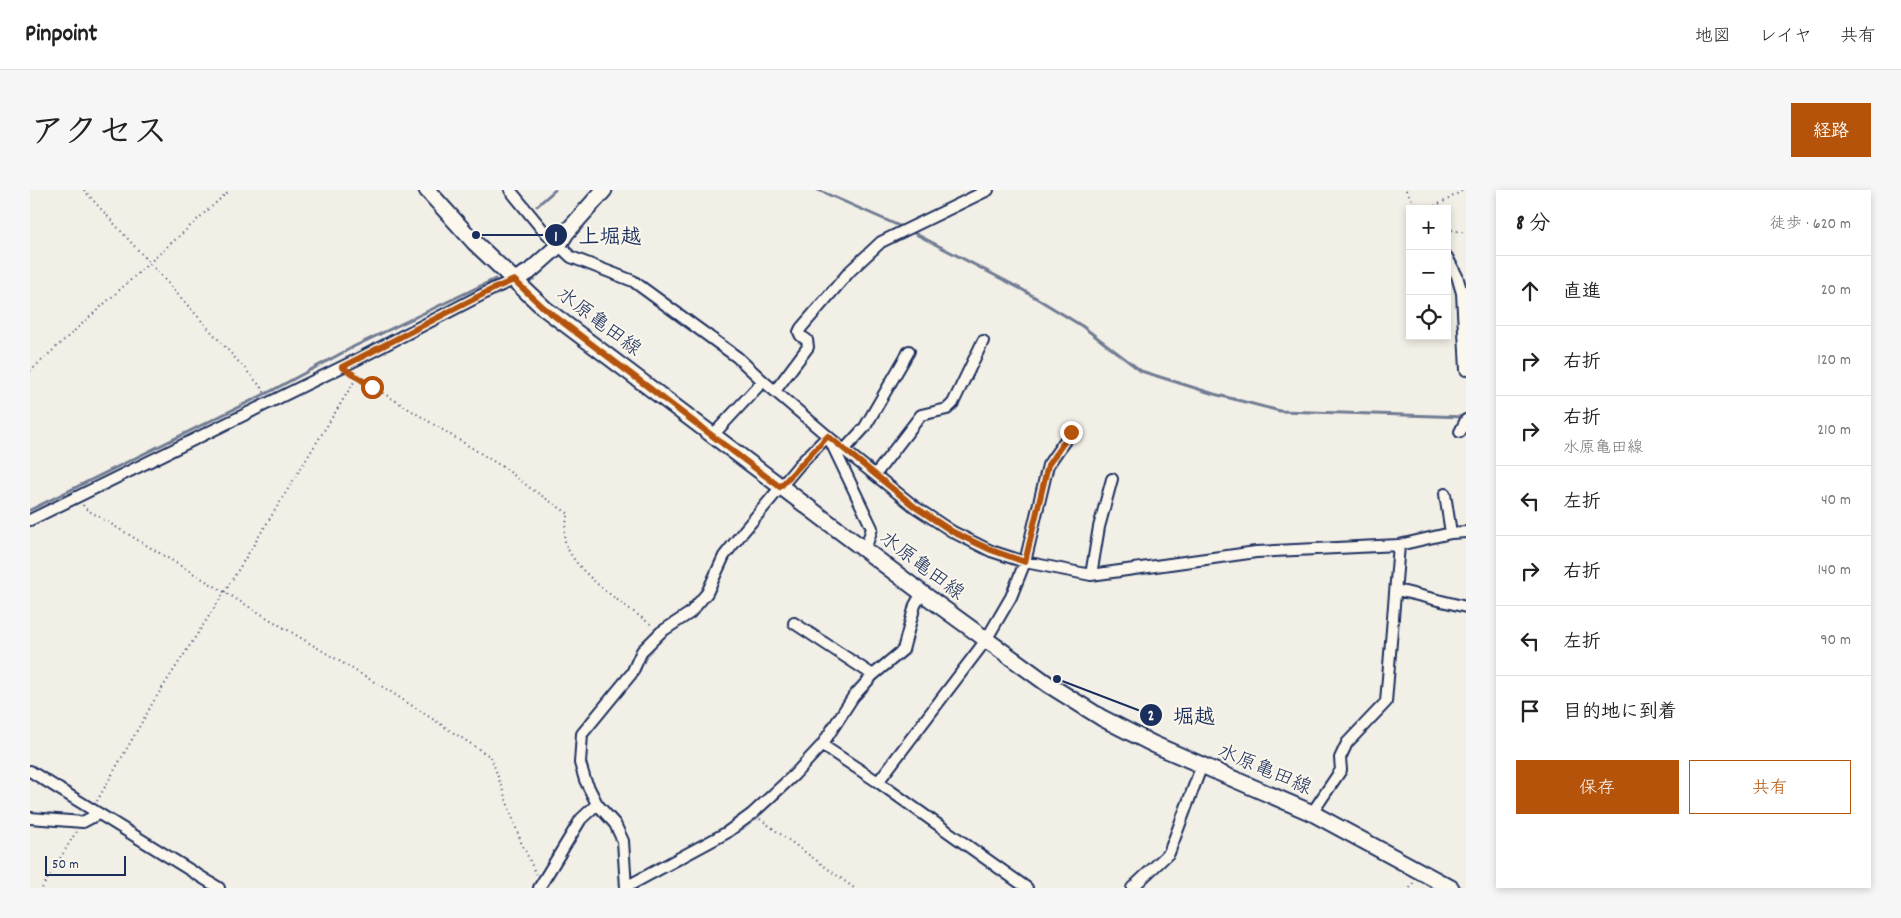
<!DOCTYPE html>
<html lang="ja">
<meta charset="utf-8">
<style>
body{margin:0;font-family:Dekko,"Klee One",sans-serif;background:#f6f6f6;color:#222}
.controls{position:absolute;right:15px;top:15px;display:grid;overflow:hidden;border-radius:0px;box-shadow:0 2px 8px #0003}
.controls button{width:45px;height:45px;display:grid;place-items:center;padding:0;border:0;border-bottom:1px solid #e0e0e0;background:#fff;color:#222;font:25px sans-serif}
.scale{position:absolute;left:15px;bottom:12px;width:81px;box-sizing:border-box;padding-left:5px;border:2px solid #1b2f5e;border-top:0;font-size:14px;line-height:18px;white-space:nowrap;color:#1b2f5e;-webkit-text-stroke:4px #fbf7ec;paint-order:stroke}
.stop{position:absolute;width:15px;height:15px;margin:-11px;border:4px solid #b45309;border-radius:50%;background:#fff}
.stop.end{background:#b45309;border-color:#fff;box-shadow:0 1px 5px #0008}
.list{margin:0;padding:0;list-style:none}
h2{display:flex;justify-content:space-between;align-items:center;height:65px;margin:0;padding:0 20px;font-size:21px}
h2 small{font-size:16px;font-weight:400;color:#767676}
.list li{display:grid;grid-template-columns:32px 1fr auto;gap:15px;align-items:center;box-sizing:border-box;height:70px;padding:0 20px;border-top:1px solid #e0e0e0}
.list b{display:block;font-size:19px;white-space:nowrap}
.list p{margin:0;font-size:16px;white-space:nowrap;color:#767676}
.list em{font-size:16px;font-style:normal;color:#767676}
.actions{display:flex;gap:10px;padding:15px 20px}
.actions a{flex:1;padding:11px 0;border:1px solid #b45309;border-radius:0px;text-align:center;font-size:18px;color:#b45309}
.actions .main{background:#b45309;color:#fff}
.icon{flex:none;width:28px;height:28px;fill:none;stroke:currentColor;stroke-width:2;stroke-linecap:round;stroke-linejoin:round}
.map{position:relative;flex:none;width:1436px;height:698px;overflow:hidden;border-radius:0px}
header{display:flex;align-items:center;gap:30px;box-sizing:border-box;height:70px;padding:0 25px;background:#fff;border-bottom:1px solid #e0e0e0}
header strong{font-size:24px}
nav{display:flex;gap:28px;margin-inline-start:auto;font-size:18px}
.intro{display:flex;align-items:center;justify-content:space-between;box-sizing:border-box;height:120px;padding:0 30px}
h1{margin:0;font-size:35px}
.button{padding:12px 22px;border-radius:0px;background:#b45309;color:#fff;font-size:18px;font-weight:700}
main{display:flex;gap:30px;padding:0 30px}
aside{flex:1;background:#fff;border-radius:0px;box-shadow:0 2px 8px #0003}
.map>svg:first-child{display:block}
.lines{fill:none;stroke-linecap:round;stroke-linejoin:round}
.stream{stroke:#707b93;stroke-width:3}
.street-casing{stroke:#1b2f5e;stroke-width:14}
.secondary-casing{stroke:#1b2f5e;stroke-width:19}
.path{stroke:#1b2f5e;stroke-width:2;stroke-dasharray:1 4;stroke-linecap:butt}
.street{stroke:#fbf7ec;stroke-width:10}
.secondary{stroke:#fbf7ec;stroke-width:15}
.route{stroke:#b45309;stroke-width:6}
.labels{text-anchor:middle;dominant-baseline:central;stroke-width:4;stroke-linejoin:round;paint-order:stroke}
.street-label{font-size:20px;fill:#1b2f5e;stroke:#fbf7ec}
.leader{fill:none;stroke:#1b2f5e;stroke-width:2}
.callout-dot{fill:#1b2f5e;stroke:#fbf7ec;stroke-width:2}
.mark-label{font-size:15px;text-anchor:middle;font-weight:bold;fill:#fff}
.callout-label{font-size:21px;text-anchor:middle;font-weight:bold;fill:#1b2f5e;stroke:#fbf7ec;stroke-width:4;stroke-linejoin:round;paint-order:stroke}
</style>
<header>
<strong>Pinpoint</strong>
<nav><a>地図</a><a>レイヤ</a><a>共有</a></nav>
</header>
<div class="intro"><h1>アクセス</h1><a class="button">経路</a></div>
<main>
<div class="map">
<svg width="1436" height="698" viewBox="0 0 1436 698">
<rect width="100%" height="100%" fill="#f2efe6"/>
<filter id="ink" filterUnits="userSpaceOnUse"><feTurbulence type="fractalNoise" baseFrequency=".02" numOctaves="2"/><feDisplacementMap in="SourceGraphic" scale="10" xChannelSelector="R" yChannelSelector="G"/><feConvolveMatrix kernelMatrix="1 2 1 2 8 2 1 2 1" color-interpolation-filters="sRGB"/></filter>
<g filter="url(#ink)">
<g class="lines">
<path class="stream" d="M788,0l86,38
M507,16l18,-16
M880,41l113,59 59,36 59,45 73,23 66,17 186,6
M0,320l243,-120 82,-44 140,-67"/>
<g class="street-casing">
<path id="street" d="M480,0l32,39 29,28 62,24 104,76 26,24 81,69 71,57 38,25 38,19 34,11 66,13 165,-23 143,-7 52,-12 15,-1
M1417,67l10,19 5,17 4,77
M745,201l33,-44 -1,-7 -6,-4 -2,-4 2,-4 49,-57 31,-29 107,-52
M1430,242l6,-12
M683,245l50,-54
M814,260l21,-23 44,-76
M845,285l46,-60 26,-6 6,-6 30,-62
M1415,304l6,39
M0,330l326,-160 139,-72 19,-8
M1061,385l8,-48 13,-48
M1367,400l69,17
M764,433l79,52
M792,555l56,37 149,106
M0,581l189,117
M848,592l108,-142 25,-43 14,-35 23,-97 23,-33
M1282,623l29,-43 -1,-12 7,-15 39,-41 13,-157
M0,628l53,4 15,-8
M596,697l100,-54 26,-19 42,-39 28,-30 31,-48 20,-22 30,-25 12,-45 7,-12
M509,698l42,-69 16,-15
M596,698l-3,-47 -8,-17 -18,-20 -12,-24 -5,-17 2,-29 50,-61 10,-22 19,-19 29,-19 17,-20 17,-37 19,-24 57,-68 28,-28 44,92 -4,13 -6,7
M1102,698l37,-35 33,-88"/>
</g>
<g class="secondary-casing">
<path id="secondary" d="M397,0l47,52 70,66 378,285 127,92 53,33 51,26 159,69 139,75
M484,90l15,-8 29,-26 8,-13 38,-43"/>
</g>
<path class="path" d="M54,0l178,198 3,6
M1376,0l12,19
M1401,19l1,-2 15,-7 16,-10
M1417,39l19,4
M0,181l200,-181
M327,187l149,92 24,19 39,26c-3,7 -6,19 -4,27 8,32 62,65 88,85
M53,315l3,4 305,183 100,65 30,85 15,32
M67,611l58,-102 69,-106 133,-216 -6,-4
M730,629l94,69
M12,698l34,-56
M1380,698l3,-5"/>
<use href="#street" class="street"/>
<use href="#secondary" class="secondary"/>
</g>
</g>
<g class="lines" filter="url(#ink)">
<path class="route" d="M342,197l-30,-20 153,-79 19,-8 30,28 236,179 48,-51 87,71 38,25 38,18 34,12 23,-97 23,-33"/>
</g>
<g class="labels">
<g class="street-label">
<text transform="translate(568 133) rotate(37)">水原亀田線</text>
<text transform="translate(891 377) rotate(37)">水原亀田線</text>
<text transform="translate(1234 581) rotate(23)">水原亀田線</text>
</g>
</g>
<path class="leader" d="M446 45L526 45M1027 489L1121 525"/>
<g class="callout-dot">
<circle cx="446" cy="45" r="5"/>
<circle cx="1027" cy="489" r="5"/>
<circle cx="526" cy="45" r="12"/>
<circle cx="1121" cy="525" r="12"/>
</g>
<g class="mark-label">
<text x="526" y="51">1</text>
<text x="1121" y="530">2</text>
</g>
<g class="callout-label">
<text x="580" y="53">上堀越</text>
<text x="1164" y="533">堀越</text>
</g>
</svg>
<div class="controls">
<button>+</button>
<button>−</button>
<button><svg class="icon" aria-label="locate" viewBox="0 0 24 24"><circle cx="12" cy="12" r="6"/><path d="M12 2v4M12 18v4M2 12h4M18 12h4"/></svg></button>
</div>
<div class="scale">50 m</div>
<div class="stop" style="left:342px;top:197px"></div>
<div class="stop end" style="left:1041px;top:242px"></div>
</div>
<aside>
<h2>8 分<small>徒歩 · 620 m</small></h2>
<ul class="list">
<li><svg class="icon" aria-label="ahead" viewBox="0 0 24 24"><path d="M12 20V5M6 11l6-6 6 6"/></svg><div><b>直進</b></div><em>20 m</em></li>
<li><svg class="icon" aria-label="right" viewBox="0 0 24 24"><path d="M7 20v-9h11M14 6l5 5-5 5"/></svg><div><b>右折</b></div><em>120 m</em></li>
<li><svg class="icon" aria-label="right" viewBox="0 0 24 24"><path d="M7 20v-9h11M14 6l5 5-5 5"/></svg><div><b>右折</b><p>水原亀田線</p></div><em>210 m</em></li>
<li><svg class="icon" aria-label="left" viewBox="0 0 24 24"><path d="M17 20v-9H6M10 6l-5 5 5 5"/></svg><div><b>左折</b></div><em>40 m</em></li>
<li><svg class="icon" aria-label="right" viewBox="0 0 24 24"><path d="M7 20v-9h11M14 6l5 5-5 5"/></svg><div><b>右折</b></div><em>140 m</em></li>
<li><svg class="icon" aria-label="left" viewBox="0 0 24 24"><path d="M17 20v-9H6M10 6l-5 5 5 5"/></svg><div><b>左折</b></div><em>90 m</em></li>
<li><svg class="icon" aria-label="arrive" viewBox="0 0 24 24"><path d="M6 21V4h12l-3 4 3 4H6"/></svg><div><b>目的地に到着</b></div></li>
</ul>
<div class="actions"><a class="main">保存</a><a>共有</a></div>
</aside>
</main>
